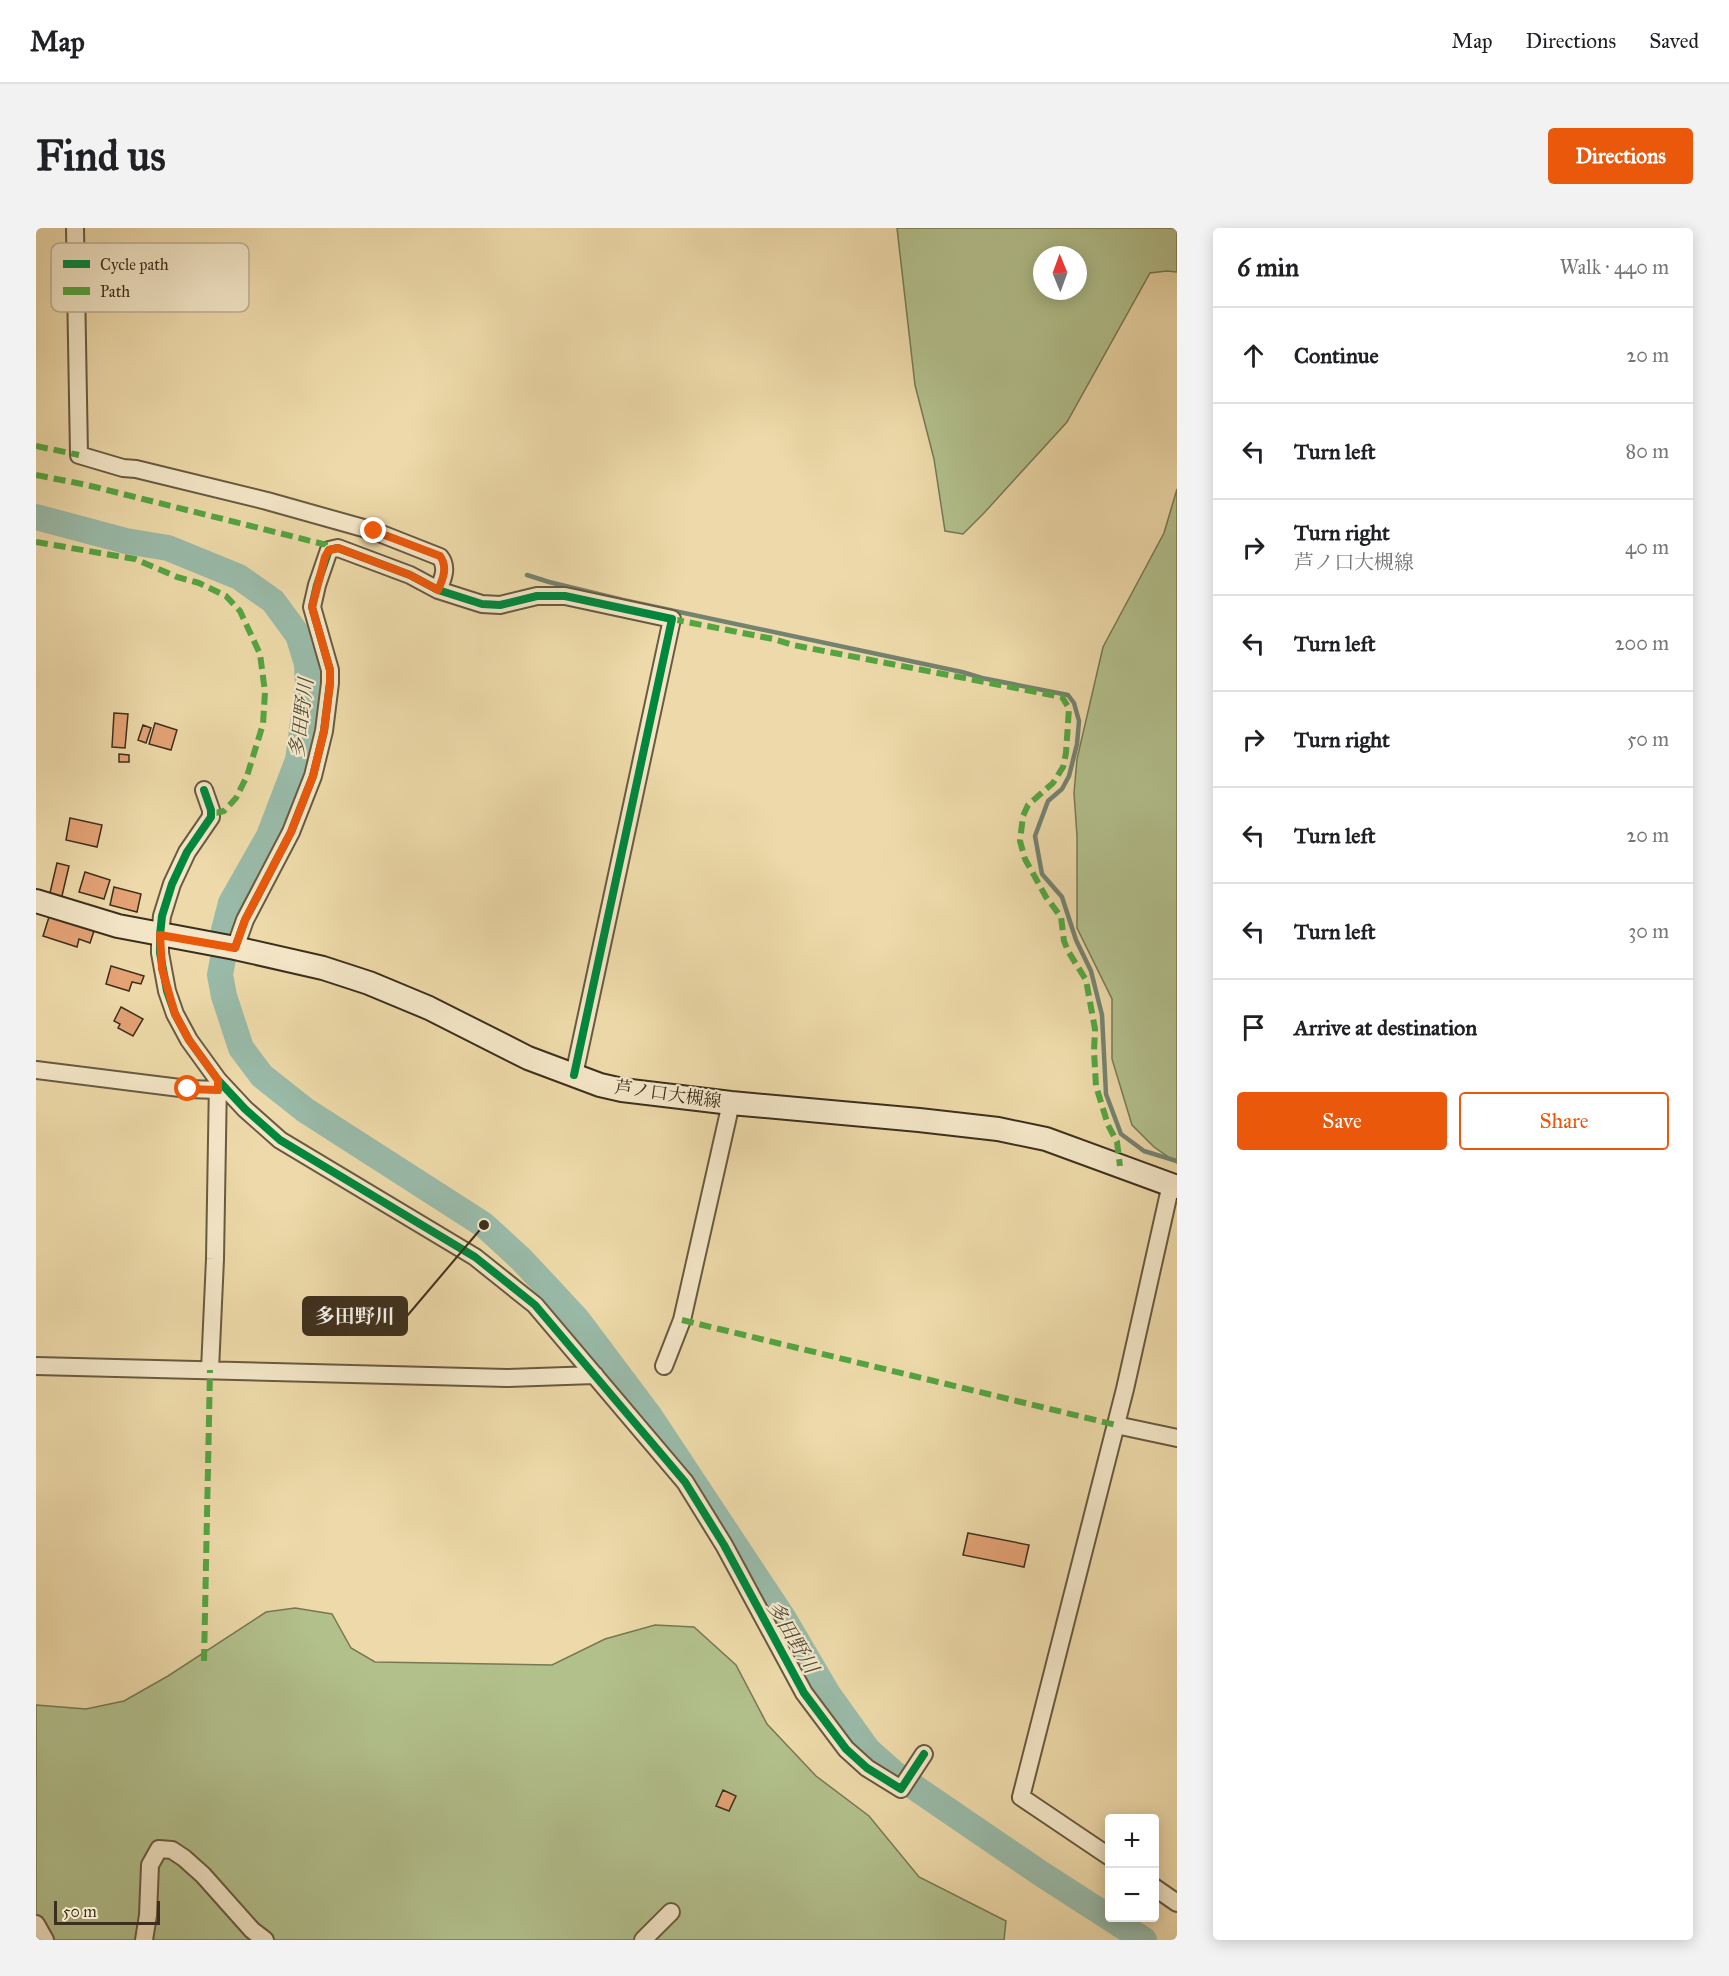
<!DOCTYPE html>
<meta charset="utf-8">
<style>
body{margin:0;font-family:"IM FELL Great Primer","Noto Serif JP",serif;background:#f2f2f2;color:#202124}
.controls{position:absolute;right:18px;bottom:18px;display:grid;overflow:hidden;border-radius:6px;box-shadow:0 3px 15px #0003}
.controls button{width:54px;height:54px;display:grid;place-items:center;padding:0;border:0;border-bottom:2px solid #e0e0e0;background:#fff;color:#202124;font:30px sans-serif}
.compass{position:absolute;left:997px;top:18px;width:54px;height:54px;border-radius:50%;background:#fff;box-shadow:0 3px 15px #0003;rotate:359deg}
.scale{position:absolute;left:18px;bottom:15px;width:106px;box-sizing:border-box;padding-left:6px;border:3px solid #3d2f1d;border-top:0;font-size:16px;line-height:21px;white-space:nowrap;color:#3d2f1d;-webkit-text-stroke:4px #f3e6c7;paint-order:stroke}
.stop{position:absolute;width:18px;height:18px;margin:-14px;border:4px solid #ea580c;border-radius:50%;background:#fff}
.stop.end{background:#ea580c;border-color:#fff;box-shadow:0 2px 6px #0008}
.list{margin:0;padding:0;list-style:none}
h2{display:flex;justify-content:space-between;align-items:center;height:78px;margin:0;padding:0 24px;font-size:26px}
h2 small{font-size:20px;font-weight:400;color:#757577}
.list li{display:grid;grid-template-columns:39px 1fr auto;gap:18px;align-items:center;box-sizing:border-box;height:96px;padding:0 24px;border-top:2px solid #e0e0e0}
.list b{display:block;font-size:22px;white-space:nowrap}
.list p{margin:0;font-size:20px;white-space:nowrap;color:#757577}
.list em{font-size:20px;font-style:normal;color:#757577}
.actions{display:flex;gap:12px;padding:18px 24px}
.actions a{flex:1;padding:14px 0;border:2px solid #ea580c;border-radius:6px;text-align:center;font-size:21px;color:#ea580c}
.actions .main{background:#ea580c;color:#fff}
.icon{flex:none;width:33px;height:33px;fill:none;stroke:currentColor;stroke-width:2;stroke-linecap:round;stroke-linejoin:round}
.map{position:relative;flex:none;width:1141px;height:1712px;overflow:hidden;border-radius:6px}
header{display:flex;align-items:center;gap:36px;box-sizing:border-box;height:84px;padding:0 30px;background:#fff;border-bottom:2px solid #e0e0e0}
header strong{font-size:28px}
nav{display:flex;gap:33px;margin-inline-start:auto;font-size:21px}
.intro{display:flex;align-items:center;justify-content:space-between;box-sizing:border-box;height:144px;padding:0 36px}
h1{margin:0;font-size:42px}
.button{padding:15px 27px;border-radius:6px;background:#ea580c;color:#fff;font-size:21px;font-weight:700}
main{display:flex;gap:36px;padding:0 36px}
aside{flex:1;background:#fff;border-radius:6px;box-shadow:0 3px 15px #0003}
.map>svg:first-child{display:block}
.green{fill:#b2c08c;stroke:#787854;stroke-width:1.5;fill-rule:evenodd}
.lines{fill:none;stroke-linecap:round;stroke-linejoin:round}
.stream{stroke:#748270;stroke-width:4.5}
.river{stroke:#99baa8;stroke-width:26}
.building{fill:#e4a275;stroke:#3d2f1d;stroke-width:1.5}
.street-casing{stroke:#695a40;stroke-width:20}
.secondary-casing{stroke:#3d2f1d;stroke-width:26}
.street{stroke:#f3e6c7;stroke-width:16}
.secondary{stroke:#f3e6c7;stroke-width:22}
.quiet{stroke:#54a441;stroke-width:6;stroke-dasharray:12 6;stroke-linecap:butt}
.cycleway-casing{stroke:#f3e6c7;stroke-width:11}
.cycleway{stroke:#00873e;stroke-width:8}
.route{stroke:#ea580c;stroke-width:8}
.labels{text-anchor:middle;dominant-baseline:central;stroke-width:4.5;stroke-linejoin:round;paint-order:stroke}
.street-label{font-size:18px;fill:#3d2f1d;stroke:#f3e6c7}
.water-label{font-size:20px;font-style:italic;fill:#4f4b39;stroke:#f3e6c7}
.key{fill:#f3e6c7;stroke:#bcaf94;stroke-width:1.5}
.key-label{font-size:16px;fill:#3d2f1d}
.leader{fill:none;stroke:#3d2f1d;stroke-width:2}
.callout-dot{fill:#3d2f1d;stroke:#f3e6c7;stroke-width:2}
.callout{fill:#3d2f1d;stroke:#3d2f1d;stroke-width:2}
.callout-label{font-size:20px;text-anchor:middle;font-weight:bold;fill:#fff}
</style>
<header>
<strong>Map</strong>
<nav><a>Map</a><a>Directions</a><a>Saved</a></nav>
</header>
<div class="intro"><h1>Find us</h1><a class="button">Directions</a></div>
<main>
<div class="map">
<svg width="1141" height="1712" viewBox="0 0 1141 1712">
<rect width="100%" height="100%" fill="#edd9a9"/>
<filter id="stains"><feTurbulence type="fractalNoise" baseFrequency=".00333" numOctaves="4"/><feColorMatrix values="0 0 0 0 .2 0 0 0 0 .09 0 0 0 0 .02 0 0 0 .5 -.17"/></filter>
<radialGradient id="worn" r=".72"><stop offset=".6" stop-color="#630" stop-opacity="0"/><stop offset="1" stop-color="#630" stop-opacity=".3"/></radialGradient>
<path class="green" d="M861,0h280v44l-10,-1 -17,2 -83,149 -83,91 -21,21 -18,-3 -11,-72 -19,-74zM1006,27h36v36h-36z
M1141,261v674l-23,-16 -22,-22 -20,-66v-60l-35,-71v-92l-3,-43 3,-34 26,-112 61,-114z
M259,1380l37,6 19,34 24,14 177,3 53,-26 50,-14 39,2 42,38 31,59 49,52 53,40 50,61 87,44 -2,19h-968v-235l50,4 38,-8 44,-25 98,-64z"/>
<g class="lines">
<path class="stream" d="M491,347l22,7 74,18 339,72 20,6 86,17 6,8 5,18 -2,23 -8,32 -7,13 -14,12 -13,35 7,38 20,23 14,43 15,31 11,44 4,79 15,40 23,17 33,10"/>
<path class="river" d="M0,289l90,24 42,7 71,29 34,24 25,34 9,29 1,22 -10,74 -29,76 -38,67 -7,27v23l-4,22 4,21 17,52 21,28 43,34 179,115 38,35 55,59 72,96 135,204 44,75 40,56 27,24 145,99 104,67"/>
</g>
<path class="building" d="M78,485l14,1 -3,34 -13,-1z
M119,495l22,7 -6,20 -22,-6z
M107,497l8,3 -5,15 -8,-3z
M83,526l10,1v7h-10z
M34,590l32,7 -5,22 -31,-7z
M21,635l12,3 -8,34 -12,-3z
M49,644l25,8 -6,19 -25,-7z
M78,659l27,7 -4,18 -27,-7z
M13,689l45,14 -4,12 -11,-4 -2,8 -34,-11z
M75,738l33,10 -3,8 -9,-2 -3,9 -23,-7z
M85,779l22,12 -10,17 -15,-8 2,-4 -6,-3z
M932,1305l61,12 -5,22 -61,-12z
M687,1562l13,6 -7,15 -13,-5z"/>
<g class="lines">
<g class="street-casing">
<path id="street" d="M39,0l4,227 44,13 13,1 131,32 107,30 66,26c8,10 3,22 -2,33
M168,562l7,20v7l-24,35 -15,32 -10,32 -2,19v18l7,38 8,23 14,26 29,40 27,29 35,31 195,117 60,48 150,177 39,63 80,148 42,56 21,19 34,21 23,-35
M199,720l10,-28 46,-88 22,-56 11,-45 6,-48v-13l-18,-63 5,-22 12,-35 9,-2 72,27 28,15 44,14 18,1 37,-9h28l107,23 -98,456
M0,842l152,19 30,1
M0,1138l471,12 88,-3
M628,1138l18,-46 49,-217
M174,1142l5,-111 3,-179
M1080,1197l61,13
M1074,1629l-89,-60 104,-408 46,-205
M1118,1659l23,16
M0,1696l9,16
M108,1712l4,-25 2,-50 9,-16 13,1 12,8 19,17 49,55 13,10
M607,1712l28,-28"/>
</g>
<g class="secondary-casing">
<path id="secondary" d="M0,673l82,25 117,22 88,20 46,15 60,25 99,50 72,27 22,5 109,13 188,17 79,9 48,10 131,48"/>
</g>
<use href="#street" class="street"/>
<use href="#secondary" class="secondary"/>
<path class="quiet" d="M0,218l43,9
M0,247l51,10 248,62
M0,314l99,17 42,18 22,6 27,13 14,15 20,43 5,38 -2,32 -16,52 -11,22 -12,13 -13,3
M636,391l101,20 20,6 264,51 5,1 7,11 -3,45 -3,14 -10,16 -25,22 -5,11 -3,25 5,18 21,38 15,20 3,24 4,10 18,29 9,49 -1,22 2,35 12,39 9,17 3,24
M646,1092l434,105
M168,1433l6,-291"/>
<g class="cycleway-casing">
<path id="cycleway" d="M168,562l7,20v7l-24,35 -15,32 -10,32 -2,19v18l7,38 8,23 14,26 29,40 27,29 35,31 195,117 60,48 150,177 39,63 80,148 42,56 21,19 34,21 23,-35
M199,720l10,-28 46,-88 22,-56 11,-45 6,-48v-13l-18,-63 5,-22 12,-35 9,-2 72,27 28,15 44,14 18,1 37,-9h28l107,23 -98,456"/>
</g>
<use href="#cycleway" class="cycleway"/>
</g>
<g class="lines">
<path class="route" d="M152,861l30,1v-10l-29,-40 -14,-26 -13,-45 -2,-34 75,13 10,-28 46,-88 22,-56 11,-45 6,-48v-13l-18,-63 13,-50 4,-7 9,-2 72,27 28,15c5,-11 10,-23 2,-34l-66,-25"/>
</g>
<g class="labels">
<g class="street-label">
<text transform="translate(632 866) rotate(8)">芦ノ口大槻線</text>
</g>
<g class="water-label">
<text transform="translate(265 490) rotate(-83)">多田野川</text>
<text transform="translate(757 1409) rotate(59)">多田野川</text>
</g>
</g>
<rect x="15" y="15" width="198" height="69" rx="9" class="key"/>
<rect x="27" y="32" width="27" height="8" fill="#00873e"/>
<rect x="27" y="59" width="27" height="8" fill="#54a441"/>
<g class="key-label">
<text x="64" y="42">Cycle path</text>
<text x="64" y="69">Path</text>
</g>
<path class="leader" d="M448 997L371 1088"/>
<circle class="callout-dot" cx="448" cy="997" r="6"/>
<rect class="callout" x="267" y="1069" width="104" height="38" rx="6"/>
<g class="callout-label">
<text x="319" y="1095">多田野川</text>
</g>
<rect width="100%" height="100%" filter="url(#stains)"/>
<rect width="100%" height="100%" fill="url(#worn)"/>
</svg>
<div class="controls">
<button>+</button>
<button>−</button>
</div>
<svg class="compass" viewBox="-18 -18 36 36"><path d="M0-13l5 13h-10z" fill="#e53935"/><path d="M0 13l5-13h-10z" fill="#757577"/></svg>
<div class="scale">50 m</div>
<div class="stop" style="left:152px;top:861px"></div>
<div class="stop end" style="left:338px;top:303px"></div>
</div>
<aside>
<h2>6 min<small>Walk · 440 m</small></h2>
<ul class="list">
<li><svg class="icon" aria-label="ahead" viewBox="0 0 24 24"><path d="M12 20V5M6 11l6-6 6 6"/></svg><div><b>Continue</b></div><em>20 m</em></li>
<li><svg class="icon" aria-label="left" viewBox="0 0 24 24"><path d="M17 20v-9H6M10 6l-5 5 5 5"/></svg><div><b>Turn left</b></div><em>80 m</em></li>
<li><svg class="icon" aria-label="right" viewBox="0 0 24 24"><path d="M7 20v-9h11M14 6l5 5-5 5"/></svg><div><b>Turn right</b><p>芦ノ口大槻線</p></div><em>40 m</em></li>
<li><svg class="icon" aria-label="left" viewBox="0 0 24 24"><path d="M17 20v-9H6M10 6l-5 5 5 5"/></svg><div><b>Turn left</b></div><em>200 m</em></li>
<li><svg class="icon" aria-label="right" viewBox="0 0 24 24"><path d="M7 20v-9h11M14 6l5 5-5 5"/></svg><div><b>Turn right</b></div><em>50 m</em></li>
<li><svg class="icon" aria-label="left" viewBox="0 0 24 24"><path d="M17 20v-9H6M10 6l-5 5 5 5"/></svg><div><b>Turn left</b></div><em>20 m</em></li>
<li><svg class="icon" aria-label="left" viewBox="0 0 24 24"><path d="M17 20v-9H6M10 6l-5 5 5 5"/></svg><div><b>Turn left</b></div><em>30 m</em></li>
<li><svg class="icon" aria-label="arrive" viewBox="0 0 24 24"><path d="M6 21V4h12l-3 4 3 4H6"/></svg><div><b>Arrive at destination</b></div></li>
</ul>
<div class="actions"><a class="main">Save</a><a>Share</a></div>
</aside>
</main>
